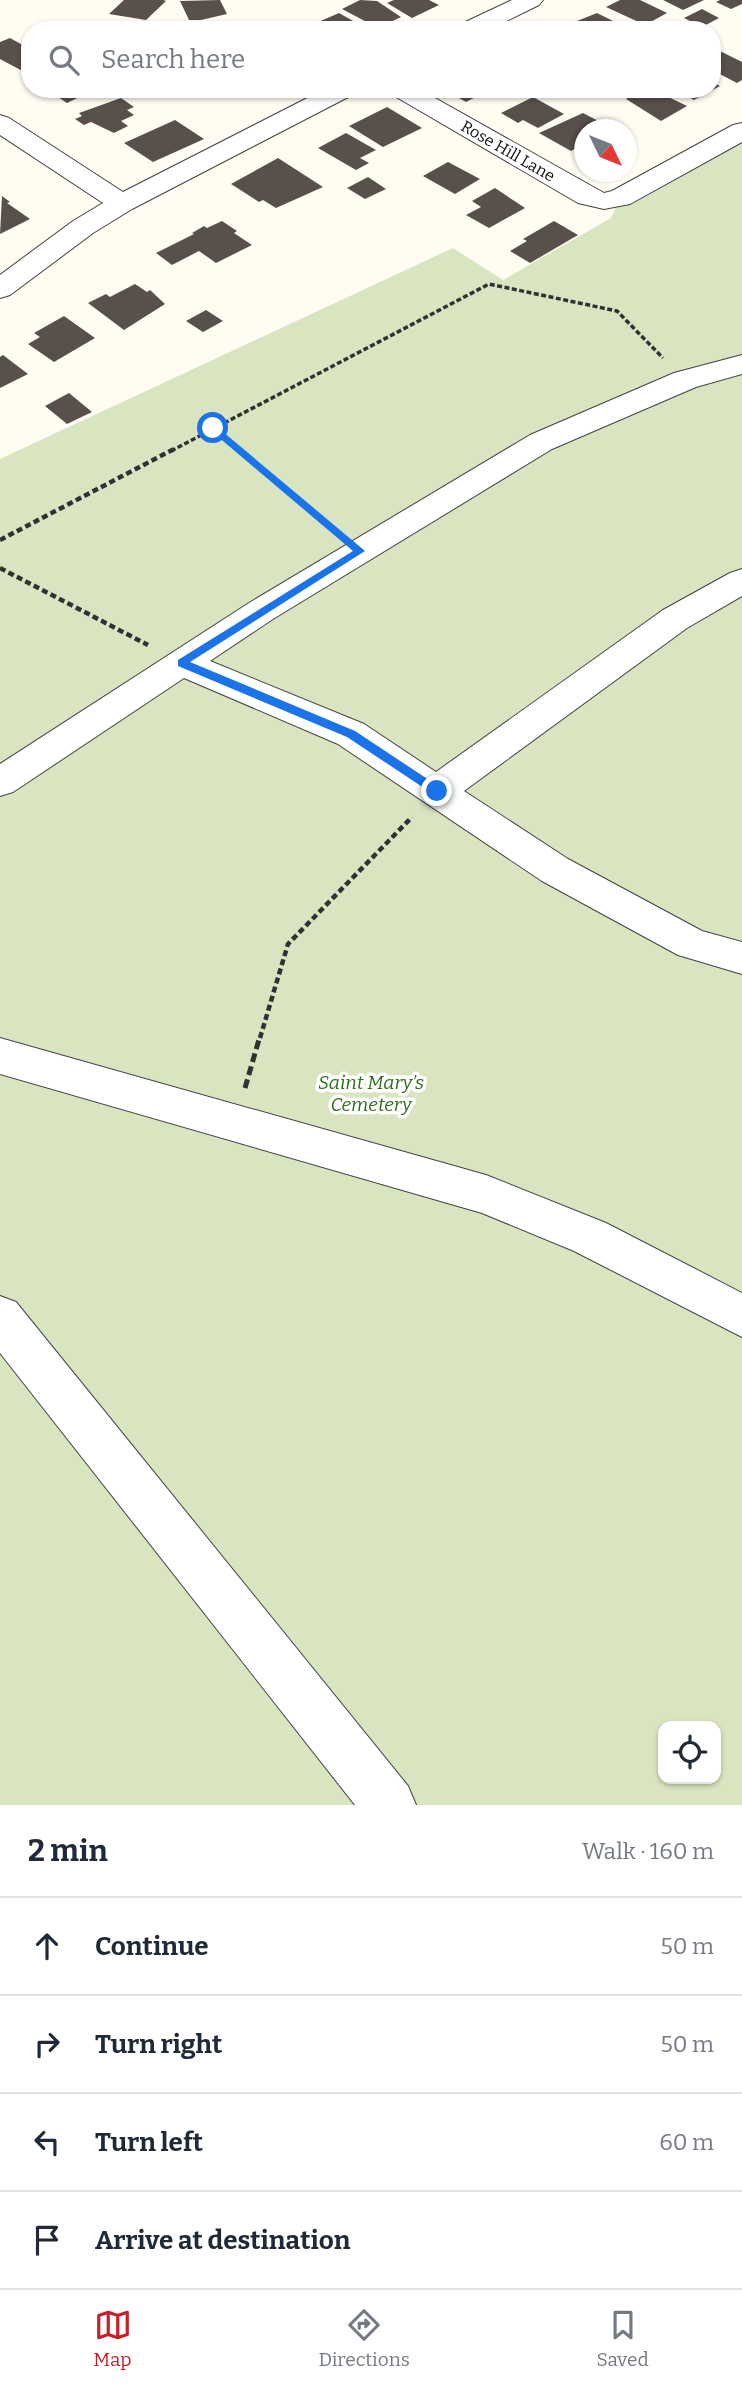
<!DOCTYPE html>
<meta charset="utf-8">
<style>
body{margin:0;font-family:Bitter,serif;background:#f6f6f7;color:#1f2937}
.controls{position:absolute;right:21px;bottom:21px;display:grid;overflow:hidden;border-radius:14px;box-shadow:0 2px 5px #0004}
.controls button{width:63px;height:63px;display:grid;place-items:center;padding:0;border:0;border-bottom:2px solid #e0e1e3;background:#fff;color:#1f2937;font:35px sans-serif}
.compass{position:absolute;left:574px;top:119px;width:63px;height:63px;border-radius:50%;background:#fff;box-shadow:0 2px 5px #0004;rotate:133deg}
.stop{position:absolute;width:21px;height:21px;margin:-16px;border:5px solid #1a73e8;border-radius:50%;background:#fff}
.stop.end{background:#1a73e8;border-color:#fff;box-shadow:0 2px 7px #0008}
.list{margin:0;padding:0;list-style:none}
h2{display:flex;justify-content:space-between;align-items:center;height:91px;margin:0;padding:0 28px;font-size:30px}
h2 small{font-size:23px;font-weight:400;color:#747a83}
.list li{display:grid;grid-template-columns:46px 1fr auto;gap:21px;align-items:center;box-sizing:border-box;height:98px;padding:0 28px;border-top:2px solid #e0e1e3}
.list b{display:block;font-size:26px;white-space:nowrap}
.list em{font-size:23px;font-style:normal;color:#747a83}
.icon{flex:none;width:38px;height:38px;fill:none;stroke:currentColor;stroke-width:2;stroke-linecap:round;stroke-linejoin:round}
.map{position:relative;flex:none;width:742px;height:1805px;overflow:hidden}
.search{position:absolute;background:#fff;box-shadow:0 2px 5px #0004;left:21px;right:21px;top:21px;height:77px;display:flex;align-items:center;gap:18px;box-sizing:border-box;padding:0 24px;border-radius:28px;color:#747a83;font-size:26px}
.sheet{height:483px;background:#fff}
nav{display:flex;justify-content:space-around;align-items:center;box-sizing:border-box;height:98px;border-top:2px solid #e0e1e3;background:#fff;font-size:19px;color:#747a83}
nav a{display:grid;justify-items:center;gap:4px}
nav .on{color:#c91e29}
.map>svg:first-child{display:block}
.cemetery{fill:#d9e4c0;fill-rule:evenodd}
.building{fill:#59504b}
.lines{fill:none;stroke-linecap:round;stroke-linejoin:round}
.minor-casing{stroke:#424242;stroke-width:2}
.path-far2{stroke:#313131;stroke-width:3.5;stroke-dasharray:5 2.5;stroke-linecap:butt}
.path-far1{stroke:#313131;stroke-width:4.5;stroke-dasharray:6 3.5;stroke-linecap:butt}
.path{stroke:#313131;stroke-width:5;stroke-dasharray:9 4.5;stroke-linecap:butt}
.minor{fill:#fff;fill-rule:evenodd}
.route{fill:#1a73e8}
.labels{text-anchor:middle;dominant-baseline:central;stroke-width:7;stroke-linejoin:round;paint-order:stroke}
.far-street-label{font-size:16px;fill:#0f0f0f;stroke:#fff}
.park-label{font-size:19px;font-style:italic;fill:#2d6c1b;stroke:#fff}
</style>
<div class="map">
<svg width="742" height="1805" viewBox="0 0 742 1805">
<rect width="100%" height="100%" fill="#fffcf2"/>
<path class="cemetery" d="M742,131v1674h-742v-1346l453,-211 50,32 108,-62 9,-20zM663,1726h53v53h-53z"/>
<path class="building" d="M124,0h39l3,1 -20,19 -37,-6z
M220,0l7,14 -26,6h-12l-9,-19z
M360,0l17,1 24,16 -23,11 -36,-19z
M394,0h35l10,5 -27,13 -25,-15z
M620,0h20l27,13 -22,12 -39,-18z
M663,0h41l-21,10z
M720,0h22v4l-11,5 -15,-7z
M702,9l17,9 -17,9 -18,-9z
M339,13l30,17h-42l-11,-7z
M597,13l20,10 -13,7h-27l-10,-5z
M10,38l20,11v26l-30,-16v-17z
M712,47l30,15v18l-5,3 -25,-13z
M712,82l8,4 -26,14 -21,-11h39z
M46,89h50l-29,14z
M443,89h48l-25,13z
M644,89h8l35,17 -26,15 -35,-22z
M533,97l31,17 -26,14 -15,-8 -5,3 -17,-10z
M121,98l13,9 -7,3 7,5 -13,6 7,5 -14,7 -23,-11 -7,3 -9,-6 7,-3 -3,-3z
M387,107l35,21 -39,19 -34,-21z
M583,113l19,10 -9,5 4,2h-13v14l-13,7 -32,-18z
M175,120l29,19 -51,23 -29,-19z
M346,133l30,17 -16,8 9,5 -13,7 -38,-22z
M278,158l45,29 -47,21 -13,-8 -4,2 -28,-18z
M448,162l32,17 -25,15 -32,-18z
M368,177l18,12 -21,10 -18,-11z
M495,188l30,20 -36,20 -23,-13 15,-8 -9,-6z
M2,196l8,6 -3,1 23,16 -30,15z
M222,221l15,10 -3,2 18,12 -36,18 -17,-12 -27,14 -16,-12 38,-19 -2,-1 12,-7 3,2z
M554,221l24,14 -48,28 -20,-12 17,-10 -4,-2z
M135,284l12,8 3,-2 15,14 -41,26 -36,-27 18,-9 4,3z
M206,310l17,11 -20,11 -17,-11z
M64,316l31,22 -41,24 -26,-18 12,-7 -6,-4z
M3,355l25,19 -28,14v-31z
M69,393l23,19 -25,12 -22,-18z"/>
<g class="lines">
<g class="minor-casing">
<path id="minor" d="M512,0h31l-4,5 -51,25h-32l3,-5z
M325,89h32l-3,5 -222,115 -39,24 -83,62 -10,3v-23l73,-54 30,-18 -103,-68v-20l9,3 114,74z
M388,89h31l185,104 8,-2 121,-66 9,-2v19l-112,62 -26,5 -26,-6 -187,-109z
M742,355v19l-46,13 -144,62 -279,170 -63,42 154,63 72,48 227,-162 67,-37 12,-4v27l-55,32 -223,163 104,68 134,72 40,11v32l-64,-19 -136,-74 -204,-137 -154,-66 -171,114 -13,4v-32l249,-161 281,-168 144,-62z
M0,1038l486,137 120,48 136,70v44l-168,-86 -92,-38 -482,-139z
M0,1296l16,6 392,484 8,19h-61l-355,-452z"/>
</g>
<path class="path-far2" d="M213,428l27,23
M171,451l318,-167 128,27 46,47"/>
<path class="path-far1" d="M238,449l98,82
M0,540l174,-91
M0,568l148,77
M260,1038l28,-94 124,-127"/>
<path class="path" d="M245,1088l15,-52"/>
<use href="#minor" class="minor"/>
</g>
<path class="route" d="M210,426h6l149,125 -175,111 165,69 86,57v6h-8l-86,-57 -169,-71v-6l175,-109 -143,-121z"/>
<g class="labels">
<g class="far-street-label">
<text transform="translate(508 151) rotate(30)">Rose Hill Lane</text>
</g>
<g class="park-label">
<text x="371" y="1082">Saint Mary’s<tspan x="371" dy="22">Cemetery</tspan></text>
</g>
</g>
</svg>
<div class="controls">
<button><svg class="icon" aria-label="locate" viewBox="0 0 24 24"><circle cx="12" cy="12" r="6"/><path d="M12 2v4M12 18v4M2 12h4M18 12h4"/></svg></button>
</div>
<svg class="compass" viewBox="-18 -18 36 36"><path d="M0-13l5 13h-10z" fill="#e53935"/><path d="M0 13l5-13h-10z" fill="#747a83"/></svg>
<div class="stop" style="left:213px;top:428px"></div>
<div class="stop end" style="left:437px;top:791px"></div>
<div class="search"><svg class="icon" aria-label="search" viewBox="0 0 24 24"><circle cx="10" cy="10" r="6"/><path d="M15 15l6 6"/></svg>Search here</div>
</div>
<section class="sheet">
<h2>2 min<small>Walk · 160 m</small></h2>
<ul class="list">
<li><svg class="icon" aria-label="ahead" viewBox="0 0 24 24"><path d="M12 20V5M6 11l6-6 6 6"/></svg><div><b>Continue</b></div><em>50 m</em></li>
<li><svg class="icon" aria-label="right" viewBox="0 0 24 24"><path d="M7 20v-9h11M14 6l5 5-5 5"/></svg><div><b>Turn right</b></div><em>50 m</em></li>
<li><svg class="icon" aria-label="left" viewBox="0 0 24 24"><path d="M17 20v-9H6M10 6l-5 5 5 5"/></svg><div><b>Turn left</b></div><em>60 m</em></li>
<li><svg class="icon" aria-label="arrive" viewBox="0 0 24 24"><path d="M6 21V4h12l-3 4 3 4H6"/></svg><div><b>Arrive at destination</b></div></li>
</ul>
</section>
<nav>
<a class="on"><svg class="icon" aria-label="map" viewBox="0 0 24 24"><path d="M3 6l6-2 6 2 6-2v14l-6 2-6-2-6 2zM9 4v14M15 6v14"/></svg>Map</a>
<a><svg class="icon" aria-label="directions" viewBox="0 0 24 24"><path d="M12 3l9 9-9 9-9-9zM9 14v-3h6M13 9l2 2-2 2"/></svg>Directions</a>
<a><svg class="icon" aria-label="saved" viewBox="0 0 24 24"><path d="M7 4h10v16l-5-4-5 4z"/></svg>Saved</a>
</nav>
